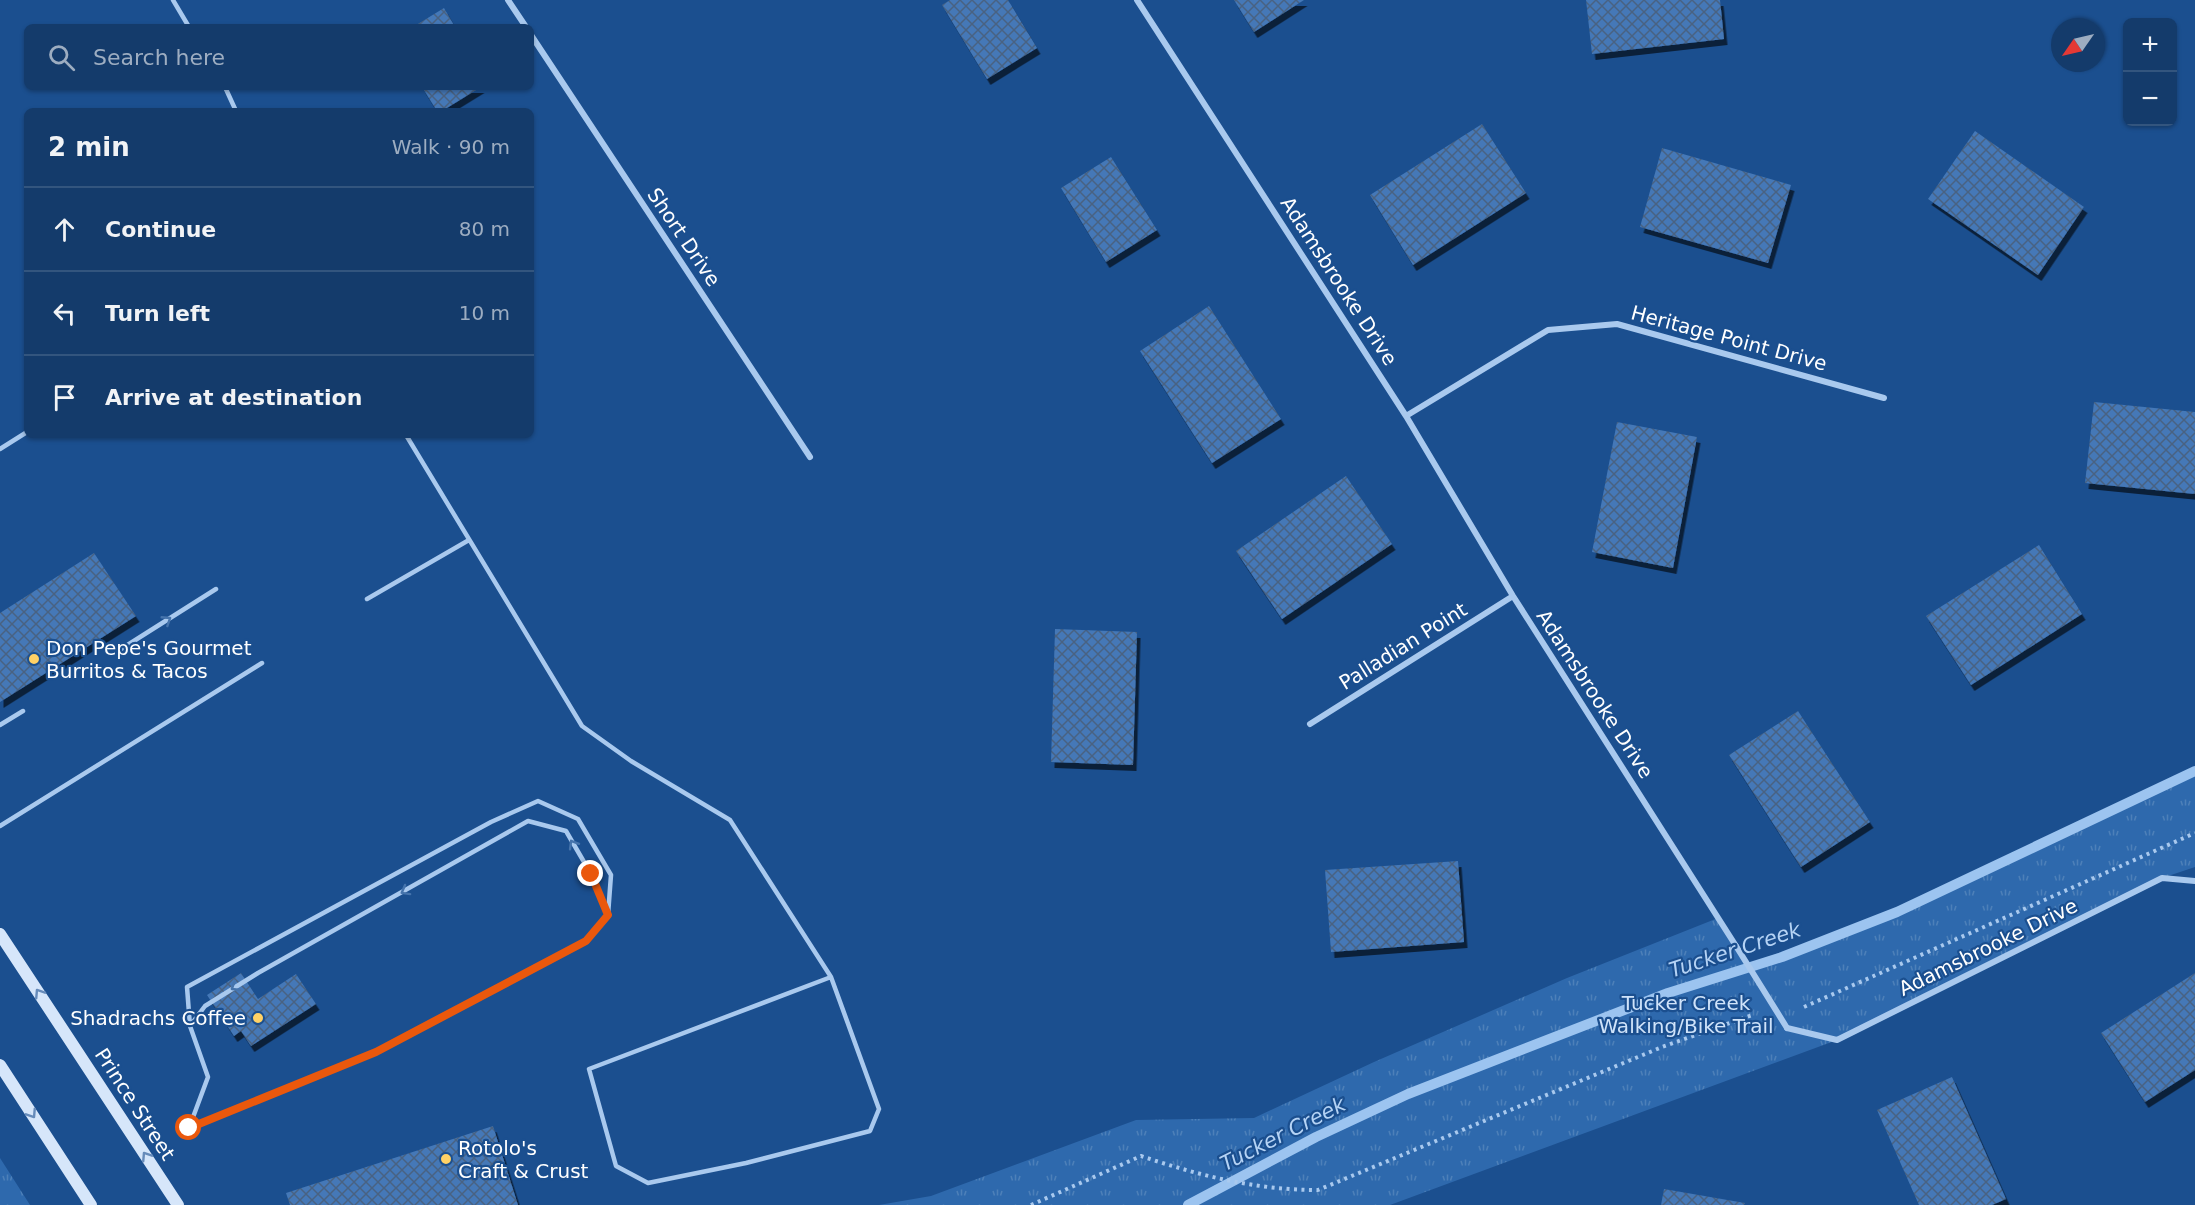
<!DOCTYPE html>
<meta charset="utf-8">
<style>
body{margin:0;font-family:"DejaVu Sans",sans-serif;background:#1d4271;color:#f1f3f6}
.controls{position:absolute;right:18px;top:18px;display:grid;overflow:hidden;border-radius:9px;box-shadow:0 2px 4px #0004}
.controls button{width:54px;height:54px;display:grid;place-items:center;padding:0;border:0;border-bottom:2px solid #33557e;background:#143b6b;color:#f1f3f6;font:30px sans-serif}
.compass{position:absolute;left:2051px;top:18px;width:54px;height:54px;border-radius:50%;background:#143b6b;box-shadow:0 2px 4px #0004;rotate:236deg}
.stop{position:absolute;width:18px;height:18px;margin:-14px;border:4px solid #ea580c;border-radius:50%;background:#fff}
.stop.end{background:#ea580c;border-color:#fff;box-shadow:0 2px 6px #0008}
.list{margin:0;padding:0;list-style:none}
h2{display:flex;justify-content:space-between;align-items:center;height:78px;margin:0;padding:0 24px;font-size:26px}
h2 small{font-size:20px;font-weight:400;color:#9dadc1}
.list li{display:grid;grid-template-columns:39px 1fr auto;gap:18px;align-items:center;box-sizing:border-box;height:84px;padding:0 24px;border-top:2px solid #33557e}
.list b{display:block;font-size:22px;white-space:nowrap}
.list em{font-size:20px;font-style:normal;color:#9dadc1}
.icon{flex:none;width:33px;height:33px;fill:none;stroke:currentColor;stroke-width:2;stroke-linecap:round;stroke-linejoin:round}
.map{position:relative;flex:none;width:2195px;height:1205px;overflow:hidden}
.search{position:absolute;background:#143b6b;box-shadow:0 2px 4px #0004;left:24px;top:24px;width:510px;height:66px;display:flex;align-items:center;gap:15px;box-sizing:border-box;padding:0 21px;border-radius:9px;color:#9dadc1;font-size:22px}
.panel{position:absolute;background:#143b6b;box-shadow:0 2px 4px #0004;left:24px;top:108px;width:510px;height:330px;border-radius:9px}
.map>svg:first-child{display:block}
.park{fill:url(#park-tufts)}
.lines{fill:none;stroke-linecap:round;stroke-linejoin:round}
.stream{stroke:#9cc4f0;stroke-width:10}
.building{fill:url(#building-cross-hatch);filter:url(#shadow)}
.path{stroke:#a9c9ee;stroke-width:4;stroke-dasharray:3 4.5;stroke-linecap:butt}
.lane{stroke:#a9c9ee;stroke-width:4.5}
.street{stroke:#a9c9ee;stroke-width:6}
.secondary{stroke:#d6e6fa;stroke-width:12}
.street-bridge{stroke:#a9c9ee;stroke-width:6}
.oneway{stroke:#4674ac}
.oneway2{stroke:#668bba}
.route{stroke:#ea580c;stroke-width:8}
.poi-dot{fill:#ffd166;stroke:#1b4f8f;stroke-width:2}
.labels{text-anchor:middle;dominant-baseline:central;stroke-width:4.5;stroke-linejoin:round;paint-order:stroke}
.street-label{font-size:20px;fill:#fff;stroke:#1b4f8f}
.poi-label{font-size:20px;fill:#fff;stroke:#1b4f8f;text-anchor:start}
.park-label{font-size:20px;fill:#cfe3fa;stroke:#1b4f8f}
.water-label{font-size:21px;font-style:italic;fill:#b5d3f5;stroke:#1b4f8f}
</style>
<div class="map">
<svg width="2195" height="1205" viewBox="0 0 2195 1205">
<defs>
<pattern id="park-tufts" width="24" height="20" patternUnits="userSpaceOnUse" patternTransform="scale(1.5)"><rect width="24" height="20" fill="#2e69ad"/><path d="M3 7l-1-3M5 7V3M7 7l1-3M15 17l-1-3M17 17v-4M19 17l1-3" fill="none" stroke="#4d80b9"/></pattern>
<pattern id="building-cross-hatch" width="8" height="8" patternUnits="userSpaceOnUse" patternTransform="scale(1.5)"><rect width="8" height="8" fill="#4478b7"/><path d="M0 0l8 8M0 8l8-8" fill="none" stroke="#486282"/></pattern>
<filter id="shadow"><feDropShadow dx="3.5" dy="6" stdDeviation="0" flood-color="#0009"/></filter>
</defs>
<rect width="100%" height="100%" fill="#1b4f8f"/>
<path class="park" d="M2195,771v96l-33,11 -325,162 -447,165h-511l52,-9 205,-76 118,-2 120,-56 193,-84 151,-60 29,46 150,-52z
M0,1158l30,47h-30z"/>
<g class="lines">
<path class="stream" d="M1188,1205l128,-68 92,-43 260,-101 114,-36 115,-45 298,-141"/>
</g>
<path class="building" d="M950,0h58l29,48 -50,31 -45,-74z
M1234,0h70l-50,32z
M1586,0h134l4,39 -132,15z
M444,8l11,19h-42z
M422,87h59l-39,24h-5z
M1482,124l44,69 -113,72 -43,-70z
M1975,131l109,76 -46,68 -110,-76z
M1662,148l129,37 -23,78 -128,-36z
M1111,157l46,73 -51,32 -45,-74z
M1209,306l72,113 -69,44 -72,-112z
M2094,402l101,10v82l-110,-11z
M1617,422l80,15 -24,131 -81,-16z
M1346,476l46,68 -110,75 -46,-68z
M2039,545l43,69 -111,71 -45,-69z
M94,553l42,63 -136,86v-89z
M1055,629l82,3 -4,133 -82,-3z
M1798,711l72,111 -69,45 -72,-112z
M1458,861l6,81 -133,10 -6,-82z
M241,973l17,26 38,-25 20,30 -65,42 -10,-15 -7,5 -27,-41z
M2195,973v97l-50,32 -44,-69z
M1952,1077l54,122 -14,6h-73l-42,-95z
M493,1126l25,79h-228l-4,-12z
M1664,1189l81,14 -1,2h-83z"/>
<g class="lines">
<path class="path" d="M1804,1007l391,-174
M1031,1205l110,-49c57,19 113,34 177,34l344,-143 90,-32"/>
<path class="lane" d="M173,0l16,27
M225,87l11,24
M406,435l176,291 49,35 99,59 101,157 48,132 -9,22 -124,32 -98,20 -32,-17 -27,-97 242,-92
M0,449l27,-17
M367,599l102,-59
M118,651l98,-62
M0,725l23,-14
M538,801l40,18 33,56 -3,40 -22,26 -210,111 -187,76 19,-51 -18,-51 -3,-39 304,-165z
M0,826l262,-163
M190,1026l15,-20 53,-33 270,-152 38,10 25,43 16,38"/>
<path class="street" d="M508,0l18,27
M1137,0l269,416 107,180 223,350
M531,35l279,422
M1406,416l142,-86 69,-6 267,74
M1310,724l203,-128
M1787,1028l50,12 325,-162 33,3"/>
<path class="secondary" d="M0,934l178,271
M0,1065l91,140"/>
<path class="street-bridge" d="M1736,946l51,82"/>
</g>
<defs><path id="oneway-chevron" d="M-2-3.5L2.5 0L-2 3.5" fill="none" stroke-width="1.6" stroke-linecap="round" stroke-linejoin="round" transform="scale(1.5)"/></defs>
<g class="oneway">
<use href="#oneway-chevron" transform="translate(167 620) rotate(-33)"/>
<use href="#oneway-chevron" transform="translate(573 844) rotate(-121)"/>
<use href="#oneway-chevron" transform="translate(405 891) rotate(151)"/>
<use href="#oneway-chevron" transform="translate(235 987) rotate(148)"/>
</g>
<g class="oneway2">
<use href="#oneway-chevron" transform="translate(39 993) rotate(-123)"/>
<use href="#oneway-chevron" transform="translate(32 1114) rotate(57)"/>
<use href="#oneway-chevron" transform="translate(146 1156) rotate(-123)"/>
</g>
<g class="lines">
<path class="route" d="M189,1128l187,-76 210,-111 22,-26 -17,-41"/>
</g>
<g class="poi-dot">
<circle cx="34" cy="659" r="6"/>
<circle cx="258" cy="1018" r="6"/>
<circle cx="446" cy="1159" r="6"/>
</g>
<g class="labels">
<g class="street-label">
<text transform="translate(684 237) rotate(56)">Short Drive</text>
<text transform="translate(1339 281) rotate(57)">Adamsbrooke Drive</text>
<text transform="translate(1729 338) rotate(15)">Heritage Point Drive</text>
<text transform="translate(1403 646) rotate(-32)">Palladian Point</text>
<text transform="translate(1595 694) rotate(57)">Adamsbrooke Drive</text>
<text transform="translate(1988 947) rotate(-26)">Adamsbrooke Drive</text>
<text transform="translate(135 1104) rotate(57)">Prince Street</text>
</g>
<g class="poi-label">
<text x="46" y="648">Don Pepe's Gourmet<tspan x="46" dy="23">Burritos &amp; Tacos</tspan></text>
<text x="246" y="1018" text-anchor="end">Shadrachs Coffee</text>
<text x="458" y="1148">Rotolo's<tspan x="458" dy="23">Craft &amp; Crust</tspan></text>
</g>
<g class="park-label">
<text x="1686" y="1003">Tucker Creek<tspan x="1686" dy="23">Walking/Bike Trail</tspan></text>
</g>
<g class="water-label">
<text transform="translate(1735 950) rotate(-18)">Tucker Creek</text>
<text transform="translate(1283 1134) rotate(-27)">Tucker Creek</text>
</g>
</g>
</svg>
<div class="controls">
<button>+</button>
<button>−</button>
</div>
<svg class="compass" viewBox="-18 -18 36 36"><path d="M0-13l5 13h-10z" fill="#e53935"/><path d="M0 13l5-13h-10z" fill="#9dadc1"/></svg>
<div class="stop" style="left:189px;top:1128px"></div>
<div class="stop end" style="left:591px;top:874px"></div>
<div class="search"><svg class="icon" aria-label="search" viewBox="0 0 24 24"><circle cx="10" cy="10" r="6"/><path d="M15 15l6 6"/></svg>Search here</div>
<section class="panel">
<h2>2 min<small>Walk · 90 m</small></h2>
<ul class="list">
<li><svg class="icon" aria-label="ahead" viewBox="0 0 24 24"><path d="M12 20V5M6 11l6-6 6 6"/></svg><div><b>Continue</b></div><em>80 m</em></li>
<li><svg class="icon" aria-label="left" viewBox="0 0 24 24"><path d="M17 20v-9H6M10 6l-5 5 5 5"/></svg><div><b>Turn left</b></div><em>10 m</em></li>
<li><svg class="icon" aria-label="arrive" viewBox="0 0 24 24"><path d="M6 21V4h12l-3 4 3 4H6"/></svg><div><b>Arrive at destination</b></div></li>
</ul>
</section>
</div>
